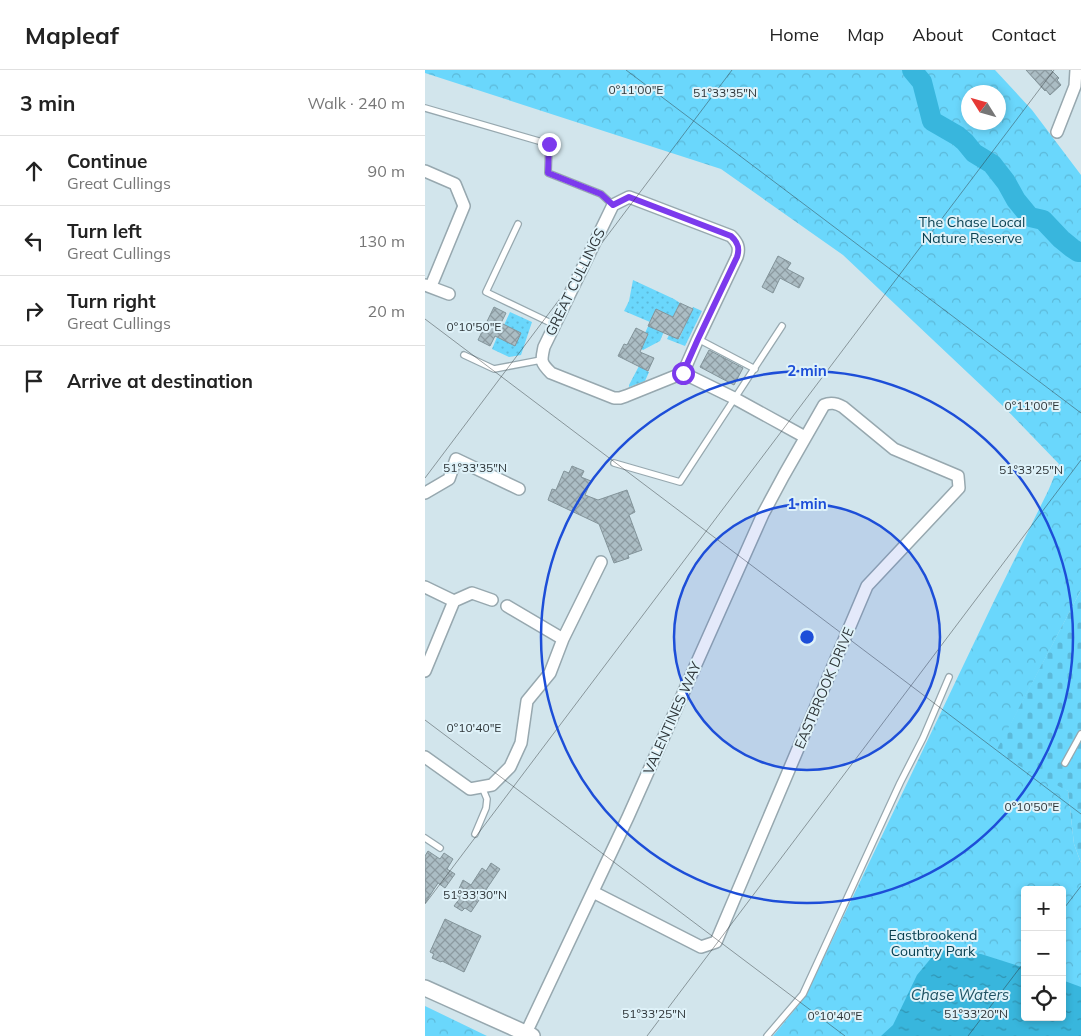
<!DOCTYPE html>
<meta charset="utf-8">
<style>
body{margin:0;font-family:Mulish,sans-serif;background:#f2f2f2;color:#222}
.controls{position:absolute;right:15px;bottom:15px;display:grid;overflow:hidden;border-radius:5px;box-shadow:0 2px 8px #0003}
.controls button{width:45px;height:45px;display:grid;place-items:center;padding:0;border:0;border-bottom:1px solid #e0e0e0;background:#fff;color:#222;font:25px sans-serif}
.compass{position:absolute;left:536px;top:15px;width:45px;height:45px;border-radius:50%;background:#fff;box-shadow:0 2px 8px #0003;rotate:307deg}
.stop{position:absolute;width:15px;height:15px;margin:-11px;border:4px solid #7c3aed;border-radius:50%;background:#fff}
.stop.end{background:#7c3aed;border-color:#fff;box-shadow:0 1px 5px #0008}
.list{margin:0;padding:0;list-style:none}
h2{display:flex;justify-content:space-between;align-items:center;height:65px;margin:0;padding:0 20px;font-size:21px}
h2 small{font-size:16px;font-weight:400;color:#767676}
.list li{display:grid;grid-template-columns:32px 1fr auto;gap:15px;align-items:center;box-sizing:border-box;height:70px;padding:0 20px;border-top:1px solid #e0e0e0}
.list b{display:block;font-size:19px;white-space:nowrap}
.list p{margin:0;font-size:16px;white-space:nowrap;color:#767676}
.list em{font-size:16px;font-style:normal;color:#767676}
.icon{flex:none;width:28px;height:28px;fill:none;stroke:currentColor;stroke-width:2;stroke-linecap:round;stroke-linejoin:round}
.map{position:relative;flex:none;width:656px;height:966px;overflow:hidden}
header{display:flex;align-items:center;gap:30px;box-sizing:border-box;height:70px;padding:0 25px;background:#fff;border-bottom:1px solid #e0e0e0}
header strong{font-size:24px}
nav{display:flex;gap:28px;margin-inline-start:auto;font-size:18px}
main{display:flex}
aside{flex:1;background:#fff}
.map>svg:first-child{display:block}
.grass{fill:url(#grass-dots)}
.forest{fill:url(#forest-crowns);fill-rule:evenodd}
.cemetery{fill:url(#cemetery-stones)}
.water{fill:url(#water-ripples)}
.lines{fill:none;stroke-linecap:round;stroke-linejoin:round}
.river{stroke:#38b6dd;stroke-width:20}
.building{fill:url(#building-cross-hatch);stroke:#83949a}
.service-casing{stroke:#97a8af;stroke-width:8}
.minor-casing{stroke:#97a8af;stroke-width:14}
.tertiary-casing{stroke:#97a8af;stroke-width:18}
.service{stroke:#fff;stroke-width:5.5}
.minor{stroke:#fff;stroke-width:11}
.tertiary{stroke:#fff;stroke-width:15}
.route{stroke:#7c3aed;stroke-width:6}
.ticks{fill:none;stroke:#2e3538;stroke-width:1;stroke-opacity:0.45}
.ring{fill:none;stroke:#1d4ed8;stroke-width:2.5}
.labels{text-anchor:middle;dominant-baseline:central;stroke-width:4;stroke-linejoin:round;paint-order:stroke}
.park-label{font-size:14px;fill:#094051;stroke:#dff2f9}
.street-label{font-size:14px;fill:#2e3538;stroke:#dff2f9}
.water-label{font-size:15px;font-style:italic;fill:#205263;stroke:#dff2f9}
.ticks-label{font-size:12px;text-anchor:middle;fill:#2e3538;stroke:#dff2f9;stroke-width:4;stroke-linejoin:round;paint-order:stroke}
.centre{fill:#1d4ed8;stroke:#dff2f9;stroke-width:2.5}
.ring-label{font-size:15px;text-anchor:middle;font-weight:bold;fill:#1d4ed8;stroke:#dff2f9;stroke-width:4;stroke-linejoin:round;paint-order:stroke}
</style>
<header>
<strong>Mapleaf</strong>
<nav><a>Home</a><a>Map</a><a>About</a><a>Contact</a></nav>
</header>
<main>
<aside>
<h2>3 min<small>Walk · 240 m</small></h2>
<ul class="list">
<li><svg class="icon" aria-label="ahead" viewBox="0 0 24 24"><path d="M12 20V5M6 11l6-6 6 6"/></svg><div><b>Continue</b><p>Great Cullings</p></div><em>90 m</em></li>
<li><svg class="icon" aria-label="left" viewBox="0 0 24 24"><path d="M17 20v-9H6M10 6l-5 5 5 5"/></svg><div><b>Turn left</b><p>Great Cullings</p></div><em>130 m</em></li>
<li><svg class="icon" aria-label="right" viewBox="0 0 24 24"><path d="M7 20v-9h11M14 6l5 5-5 5"/></svg><div><b>Turn right</b><p>Great Cullings</p></div><em>20 m</em></li>
<li><svg class="icon" aria-label="arrive" viewBox="0 0 24 24"><path d="M6 21V4h12l-3 4 3 4H6"/></svg><div><b>Arrive at destination</b></div></li>
</ul>
</aside>
<div class="map">
<svg width="656" height="966" viewBox="0 0 656 966">
<defs>
<pattern id="grass-dots" width="8" height="8" patternUnits="userSpaceOnUse" patternTransform="scale(1.25)"><rect width="8" height="8" fill="#6ad7fc"/><path d="M2 2h.1M6 6h.1" fill="none" stroke="#5cb9d9" stroke-width="1.8" stroke-linecap="round"/></pattern>
<pattern id="forest-crowns" width="20" height="18" patternUnits="userSpaceOnUse" patternTransform="scale(1.25)"><rect width="20" height="18" fill="#6ad7fc"/><path d="M2 6a3 3 0 1 1 6 0M12 15a3 3 0 1 1 6 0" fill="none" stroke="#5cb9d9"/></pattern>
<pattern id="cemetery-stones" width="16" height="16" patternUnits="userSpaceOnUse" patternTransform="scale(1.25)"><rect width="16" height="16" fill="#6ad7fc"/><path d="M2 7V4a2 2 0 0 1 4 0v3zM10 15v-3a2 2 0 0 1 4 0v3z" fill="#5cb9d9"/></pattern>
<pattern id="water-ripples" width="26" height="14" patternUnits="userSpaceOnUse" patternTransform="scale(1.25)"><rect width="26" height="14" fill="#38b6dd"/><path d="M2 4q2-2 4 0t4 0M15 11q2-2 4 0t4 0" fill="none" stroke="#3095b4"/></pattern>
<pattern id="building-cross-hatch" width="8" height="8" patternUnits="userSpaceOnUse" patternTransform="scale(1.25)"><rect width="8" height="8" fill="#abbdc4"/><path d="M0 0l8 8M0 8l8-8" fill="none" stroke="#8c9aa0"/></pattern>
</defs>
<rect width="100%" height="100%" fill="#d2e5ec"/>
<path class="grass" d="M208,210l41,19 6,4 -7,14 -17,-7 -6,12 15,7 -5,12 -17,9 -2,-1 7,-15 -3,-1 5,-11 -26,-11 5,-10z
M268,237l9,4 -17,35 -18,-7 2,-4 10,4z
M85,242l22,10 -11,33 -12,2 -17,-8 5,-12 18,8 6,-12 -17,-8z
M214,296l10,6 -4,9 -16,6v-2z"/>
<path class="forest" d="M0,0h570l37,40 49,65v415l-80,153 67,48 6,53 7,19v173h-308l32,-39 190,-398 54,-110 10,-25 -55,-57 -161,-152 -122,-86 -296,-96zM544,22h30v30h-30zM600,820h37v127h-37z
M0,936l62,30h-62z"/>
<path class="cemetery" d="M656,520v273l-7,-19 -6,-53 -73,-38z"/>
<path class="water" d="M527,880l29,4 44,14v49h37v-37l19,7v49h-200l12,-11 24,-50 20,-24z"/>
<g class="lines">
<path class="river" d="M487,0l10,12 10,39 26,15 7,6 9,11 18,11 14,18 10,18 14,17 13,3 18,19 11,9 6,4h3"/>
</g>
<path class="building" d="M601,0h25l8,8 -2,2 4,5 -11,10 -4,-5 -1,1z
M353,186l13,7 -4,6 17,9 -5,10 -19,-10 -7,15 -11,-6z
M255,233l13,6 -15,30 -30,-13 8,-17 17,8z
M69,237l12,6 -5,10 20,10 -6,13 -20,-10 -5,10 -12,-6z
M211,258l12,6 -8,18 14,6 -6,13 -30,-15 6,-12 3,1z
M284,280l34,18 -9,17 -34,-18z
M147,396l12,5 -3,6 10,4 -6,14 13,5 29,-10 8,22 -6,3 13,35 -14,5 1,3 -15,5 -15,-39 -51,-24 4,-11 4,1 8,-19 5,2z
M3,781l12,8 4,-6 9,6 -6,10 8,5 -10,14 -7,-5 -13,20v-47z
M66,793l9,6 -29,43 -6,-4 -3,3 -8,-5 6,-8 -4,-3 7,-15 8,5 11,-17 4,3z
M20,849l36,17 -17,36 -22,-11 -1,1 -9,-4 2,-4 -4,-2z"/>
<g class="lines">
<g class="service-casing">
<path id="service" d="M0,38l124,36 -1,29 53,21 12,11
M93,154l-32,68 69,33
M273,269l57,30
M39,285l30,14 47,-9
M189,393l66,19 102,-156
M640,693l16,-29
M50,764l11,-26 1,-9 -5,-12
M0,768l15,10
M342,966l36,-42 97,-211 23,-45 26,-61"/>
</g>
<g class="minor-casing">
<path id="minor" d="M632,62l18,-46 1,-16
M0,101l30,13 9,22 -33,80
M0,215l24,9
M258,303l15,-34 39,-82c3,-9 1,-14 -6,-21l-102,-39 -16,8 -69,142c-3,14 -4,15 7,26l63,25h6l6,-2 57,-23 51,25 71,39
M0,423l24,-14 7,-20 63,30
M0,517l29,14
M82,536l56,33
M0,601l29,-70 18,-8 20,7
M0,687l45,32 22,-4 18,-18 11,-24 6,-42 23,-28 13,-34 38,-77
M101,963l102,-216 135,-303 21,-39 40,-70c7,-3 12,-2 19,2l51,42 64,27 1,12 -92,98 -151,356 -15,5 -108,-55"/>
</g>
<g class="tertiary-casing">
<path id="tertiary" d="M0,918l107,48"/>
</g>
<use href="#service" class="service"/>
<use href="#minor" class="minor"/>
<use href="#tertiary" class="tertiary"/>
</g>
<g class="lines">
<path class="route" d="M124,74l-1,29 53,21 12,11 16,-8 102,39c7,6 9,12 6,21l-39,82 -15,34"/>
</g>
<path class="ticks" d="M201,0l455,343M0,249l656,495M0,408l307,-408M0,650l420,316M0,834l629,-834M637,841l19,-25M222,966l434,-576M543,966l57,-75"/>
<circle cx="382" cy="567" r="133" fill="#1d4ed8" fill-opacity=".12"/>
<g class="ring">
<circle cx="382" cy="567" r="133"/>
<circle cx="382" cy="567" r="266"/>
</g>
<g class="labels">
<g class="park-label">
<text x="547" y="152">The Chase Local<tspan x="547" dy="16">Nature Reserve</tspan></text>
<text x="508" y="865">Eastbrookend<tspan x="508" dy="16">Country Park</tspan></text>
</g>
<g class="street-label">
<text transform="translate(150 212) rotate(-64)">GREAT CULLINGS</text>
<text transform="translate(399 618) rotate(-67)">EASTBROOK DRIVE</text>
<text transform="translate(247 648) rotate(-66)">VALENTINES WAY</text>
</g>
<g class="water-label">
<text x="535" y="924">Chase Waters</text>
</g>
</g>
<g class="ticks-label">
<text x="211" y="24">0°11'00"E</text>
<text x="300" y="27">51°33'35"N</text>
<text x="49" y="261">0°10'50"E</text>
<text x="607" y="340">0°11'00"E</text>
<text x="50" y="402">51°33'35"N</text>
<text x="606" y="404">51°33'25"N</text>
<text x="49" y="662">0°10'40"E</text>
<text x="607" y="741">0°10'50"E</text>
<text x="50" y="829">51°33'30"N</text>
<text x="229" y="948">51°33'25"N</text>
<text x="551" y="948">51°33'20"N</text>
<text x="410" y="950">0°10'40"E</text>
</g>
<circle cx="382" cy="567" r="8" class="centre"/>
<g class="ring-label">
<text x="382" y="306">2 min</text>
<text x="382" y="439">1 min</text>
</g>
</svg>
<div class="controls">
<button>+</button>
<button>−</button>
<button><svg class="icon" aria-label="locate" viewBox="0 0 24 24"><circle cx="12" cy="12" r="6"/><path d="M12 2v4M12 18v4M2 12h4M18 12h4"/></svg></button>
</div>
<svg class="compass" viewBox="-18 -18 36 36"><path d="M0-13l5 13h-10z" fill="#e53935"/><path d="M0 13l5-13h-10z" fill="#767676"/></svg>
<div class="stop" style="left:258px;top:303px"></div>
<div class="stop end" style="left:124px;top:74px"></div>
</div>
</main>
